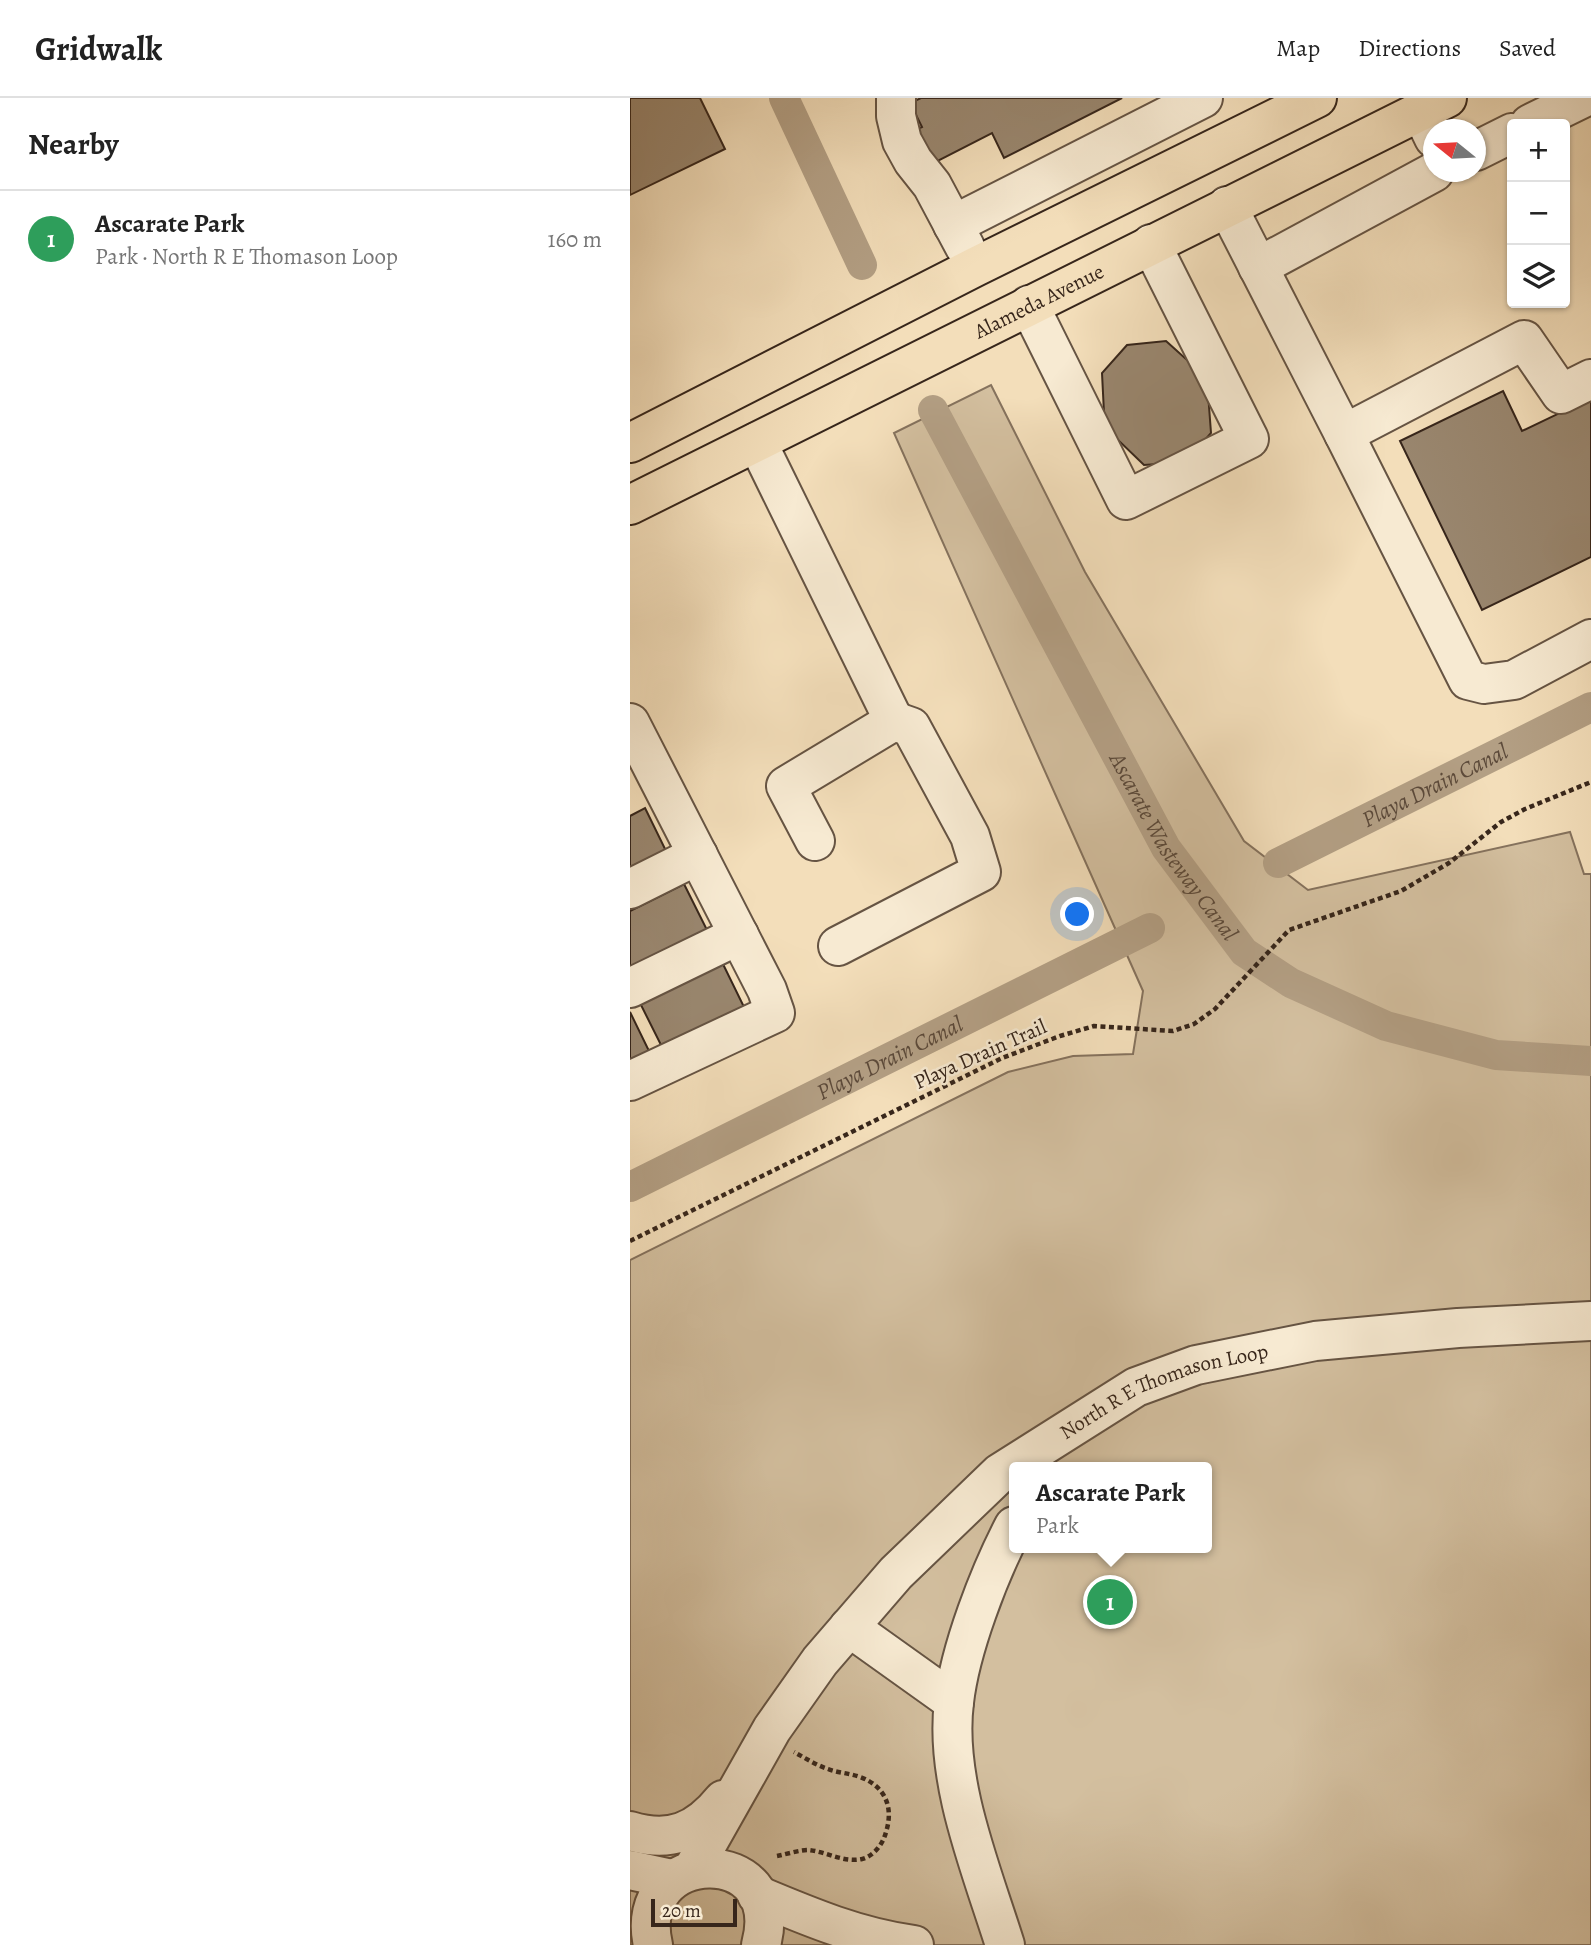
<!DOCTYPE html>
<meta charset="utf-8">
<style>
body{margin:0;font-family:Alegreya,serif;background:#f2f2f2;color:#222}
.controls{position:absolute;right:21px;top:21px;display:grid;overflow:hidden;border-radius:7px;box-shadow:0 2px 5px #0004}
.controls button{width:63px;height:63px;display:grid;place-items:center;padding:0;border:0;border-bottom:2px solid #e0e0e0;background:#fff;color:#222;font:35px sans-serif}
.compass{position:absolute;left:793px;top:21px;width:63px;height:63px;border-radius:50%;background:#fff;box-shadow:0 2px 5px #0004;rotate:288deg}
.scale{position:absolute;left:21px;bottom:18px;width:86px;box-sizing:border-box;padding-left:7px;border:4px solid #37261b;border-top:0;font-size:19px;line-height:24px;white-space:nowrap;color:#37261b;-webkit-text-stroke:5px #f7ead2;paint-order:stroke}
.you{position:absolute;left:448px;top:817px;width:24px;height:24px;margin:-18px;border:5px solid #fff;border-radius:50%;background:#1a73e8;box-shadow:0 0 0 10px #1a73e833}
.badge{display:grid;place-items:center;width:46px;height:46px;border-radius:50%;background:#d93025;color:#fff;font-size:23px;font-weight:700}
.pin{position:absolute;translate:-50% -50%;border:4px solid #fff;box-shadow:0 2px 7px #0006}
.popup{position:absolute;left:379px;top:1364px;width:203px;height:91px;box-sizing:border-box;display:grid;place-content:center;border-radius:7px;background:#fff;filter:drop-shadow(0 2px 5px #0005);font-size:23px;white-space:nowrap;color:#767676}
.popup b{font-size:26px;color:#222}
.popup::after{content:'';position:absolute;left:50%;top:100%;margin-left:-14px;border:14px solid transparent;border-top-color:#fff}
.list{margin:0;padding:0;list-style:none}
h2{display:flex;justify-content:space-between;align-items:center;height:91px;margin:0;padding:0 28px;font-size:30px}
h2 small{font-size:23px;font-weight:400;color:#767676}
.list li{display:grid;grid-template-columns:46px 1fr auto;gap:21px;align-items:center;box-sizing:border-box;height:98px;padding:0 28px;border-top:2px solid #e0e0e0}
.list b{display:block;font-size:26px;white-space:nowrap}
.list p{margin:0;font-size:23px;white-space:nowrap;color:#767676}
.list em{font-size:23px;font-style:normal;color:#767676}
.icon{flex:none;width:38px;height:38px;fill:none;stroke:currentColor;stroke-width:2;stroke-linecap:round;stroke-linejoin:round}
.map{position:relative;flex:none;width:961px;height:1847px;overflow:hidden}
header{display:flex;align-items:center;gap:42px;box-sizing:border-box;height:98px;padding:0 35px;background:#fff;border-bottom:2px solid #e0e0e0}
header strong{font-size:33px}
nav{display:flex;gap:38px;margin-inline-start:auto;font-size:24px}
main{display:flex}
aside{flex:1;background:#fff}
.map>svg:first-child{display:block}
.green{fill:#d3bf9f;stroke:#85725d;stroke-width:2;fill-rule:evenodd}
.lines{fill:none;stroke-linecap:round;stroke-linejoin:round}
.canal{stroke:#b39f84;stroke-width:30}
.building{fill:#99866e;stroke:#37261b;stroke-width:2}
.minor-casing{stroke:#665443;stroke-width:42}
.major-casing{stroke:#37261b;stroke-width:42}
.path{stroke:#37261b;stroke-width:4.5;stroke-dasharray:5 3.5;stroke-linecap:butt}
.minor{stroke:#f7ead2;stroke-width:38}
.major{stroke:#f3deba;stroke-width:38}
.labels{text-anchor:middle;dominant-baseline:central;stroke-width:5;stroke-linejoin:round;paint-order:stroke}
.street-label{font-size:21px;fill:#37261b;stroke:#f7ead2}
.water-label{font-size:23px;font-style:italic;fill:#5c4a3a;stroke:#f7ead2}
</style>
<header>
<strong>Gridwalk</strong>
<nav><a>Map</a><a>Directions</a><a>Saved</a></nav>
</header>
<main>
<aside>
<h2>Nearby<small></small></h2>
<ul class="list">
<li><span class="badge" style="background:#2e9e5b">1</span><div><b>Ascarate Park</b><p>Park · North R E Thomason Loop</p></div><em>160 m</em></li>
</ul>
</aside>
<div class="map">
<svg width="961" height="1847" viewBox="0 0 961 1847">
<rect width="100%" height="100%" fill="#f3deba"/>
<filter id="stains"><feTurbulence type="fractalNoise" baseFrequency=".00286" numOctaves="4"/><feColorMatrix values="0 0 0 0 .2 0 0 0 0 .09 0 0 0 0 .02 0 0 0 .5 -.17"/></filter>
<radialGradient id="worn" r=".72"><stop offset=".6" stop-color="#630" stop-opacity="0"/><stop offset="1" stop-color="#630" stop-opacity=".3"/></radialGradient>
<path class="green" d="M361,287l94,187 159,269 64,49 262,-58 14,42h7v1071h-961v-685l378,-188 65,-16 60,-2 10,-63 -249,-558zM384,1369h192v81h-192z"/>
<g class="lines">
<g class="canal">
<path d="M154,0l78,167"/>
<path id="s1" d="M303,312l233,438 78,104 47,31 95,43 110,29 95,6"/>
<path id="s2" d="M648,765l313,-156"/>
<path id="s3" d="M0,1089l520,-259"/>
</g>
</g>
<path class="building" d="M0,0h70l25,51 -95,46z
M291,0h201l-118,60 -12,-25 -68,35 -17,-34 15,-7 -12,-24z
M536,243l30,27 12,25 3,40 -25,29 -42,3 -27,-26 -13,-26 -2,-40 25,-28z
M873,293l19,40 69,-33v159l-109,53 -82,-169z
M15,710l23,47 -38,19v-58z
M54,786l23,46 -77,39v-58z
M91,862l23,47 -82,40 -23,-46z
M0,914l20,41 -20,10z"/>
<g class="lines">
<g class="minor-casing">
<g id="minor">
<path d="M266,0v18l6,25 11,20 19,24 33,62"/>
<path d="M791,13l13,27"/>
<path d="M900,26l53,-26"/>
<path d="M846,53l36,-18"/>
<path d="M597,108l117,228 180,-94 37,54 30,-15"/>
<path d="M323,127l250,-127"/>
<path d="M628,169l176,-95"/>
<path d="M399,207l97,195 123,-61 -98,-195"/>
<path d="M714,336l124,246 16,4 30,-4 77,-41"/>
<path d="M127,344l137,279 -108,65 29,55"/>
<path d="M0,625l137,267 8,23 -145,68"/>
<path d="M0,791l68,-34"/>
<path d="M208,848l143,-74 -11,-36 -59,-109 -17,-6"/>
<path d="M0,890l109,-53"/>
<path d="M219,1529l105,75"/>
<path d="M0,1733c40,12 67,1 93,-31"/>
<path id="s4" d="M63,1771l79,-140 48,-68 76,-88 104,-100 136,-86 60,-22 119,-24 143,-13 133,-7"/>
<path d="M0,1772l42,9"/>
<path d="M127,1797c50,21 102,43 157,50"/>
<path d="M23,1847c-23,-100 136,-104 108,0"/>
<path d="M375,1847c-23,-74 -61,-164 -51,-243 6,-53 35,-128 60,-176"/>
</g>
</g>
<g class="major-casing">
<g id="major">
<path d="M0,345l345,-176 342,-169"/>
<path id="s5" d="M0,407l817,-407"/>
</g>
</g>
<path class="path" d="M0,1143l372,-183 58,-22 34,-10 79,5 21,-7 21,-15 74,-79 112,-39 48,-28 52,-41 24,-13 66,-27
M147,1758c10,-2 22,-6 32,-6 18,2 35,13 53,9 12,-3 21,-15 24,-27 8,-25 -1,-46 -26,-55 -11,-4 -22,-4 -32,-8 -12,-4 -23,-11 -34,-17"/>
<use href="#minor" class="minor"/>
<use href="#major" class="major"/>
</g>
<g class="labels">
<g class="street-label">
<text stroke="none"><textPath href="#s5" startOffset="457">Alameda Avenue</textPath></text>
<text transform="translate(350 956) rotate(-24)">Playa Drain Trail</text>
<text stroke="none"><textPath href="#s4" startOffset="690">North R E Thomason Loop</textPath></text>
</g>
<g class="water-label">
<text stroke="none"><textPath href="#s2" startOffset="175">Playa Drain Canal</textPath></text>
<text stroke="none"><textPath href="#s1" startOffset="499">Ascarate Wasteway Canal</textPath></text>
<text stroke="none"><textPath href="#s3" startOffset="290">Playa Drain Canal</textPath></text>
</g>
</g>
<rect width="100%" height="100%" filter="url(#stains)"/>
<rect width="100%" height="100%" fill="url(#worn)"/>
</svg>
<div class="controls">
<button>+</button>
<button>−</button>
<button><svg class="icon" aria-label="layers" viewBox="0 0 24 24"><path d="M12 4l9 5-9 5-9-5zM3 14l9 5 9-5"/></svg></button>
</div>
<svg class="compass" viewBox="-18 -18 36 36"><path d="M0-13l5 13h-10z" fill="#e53935"/><path d="M0 13l5-13h-10z" fill="#767676"/></svg>
<div class="scale">20 m</div>
<div class="you"></div>
<div class="pin badge" style="left:480px;top:1504px;background:#2e9e5b">1</div>
<div class="popup"><b>Ascarate Park</b>Park</div>
</div>
</main>
